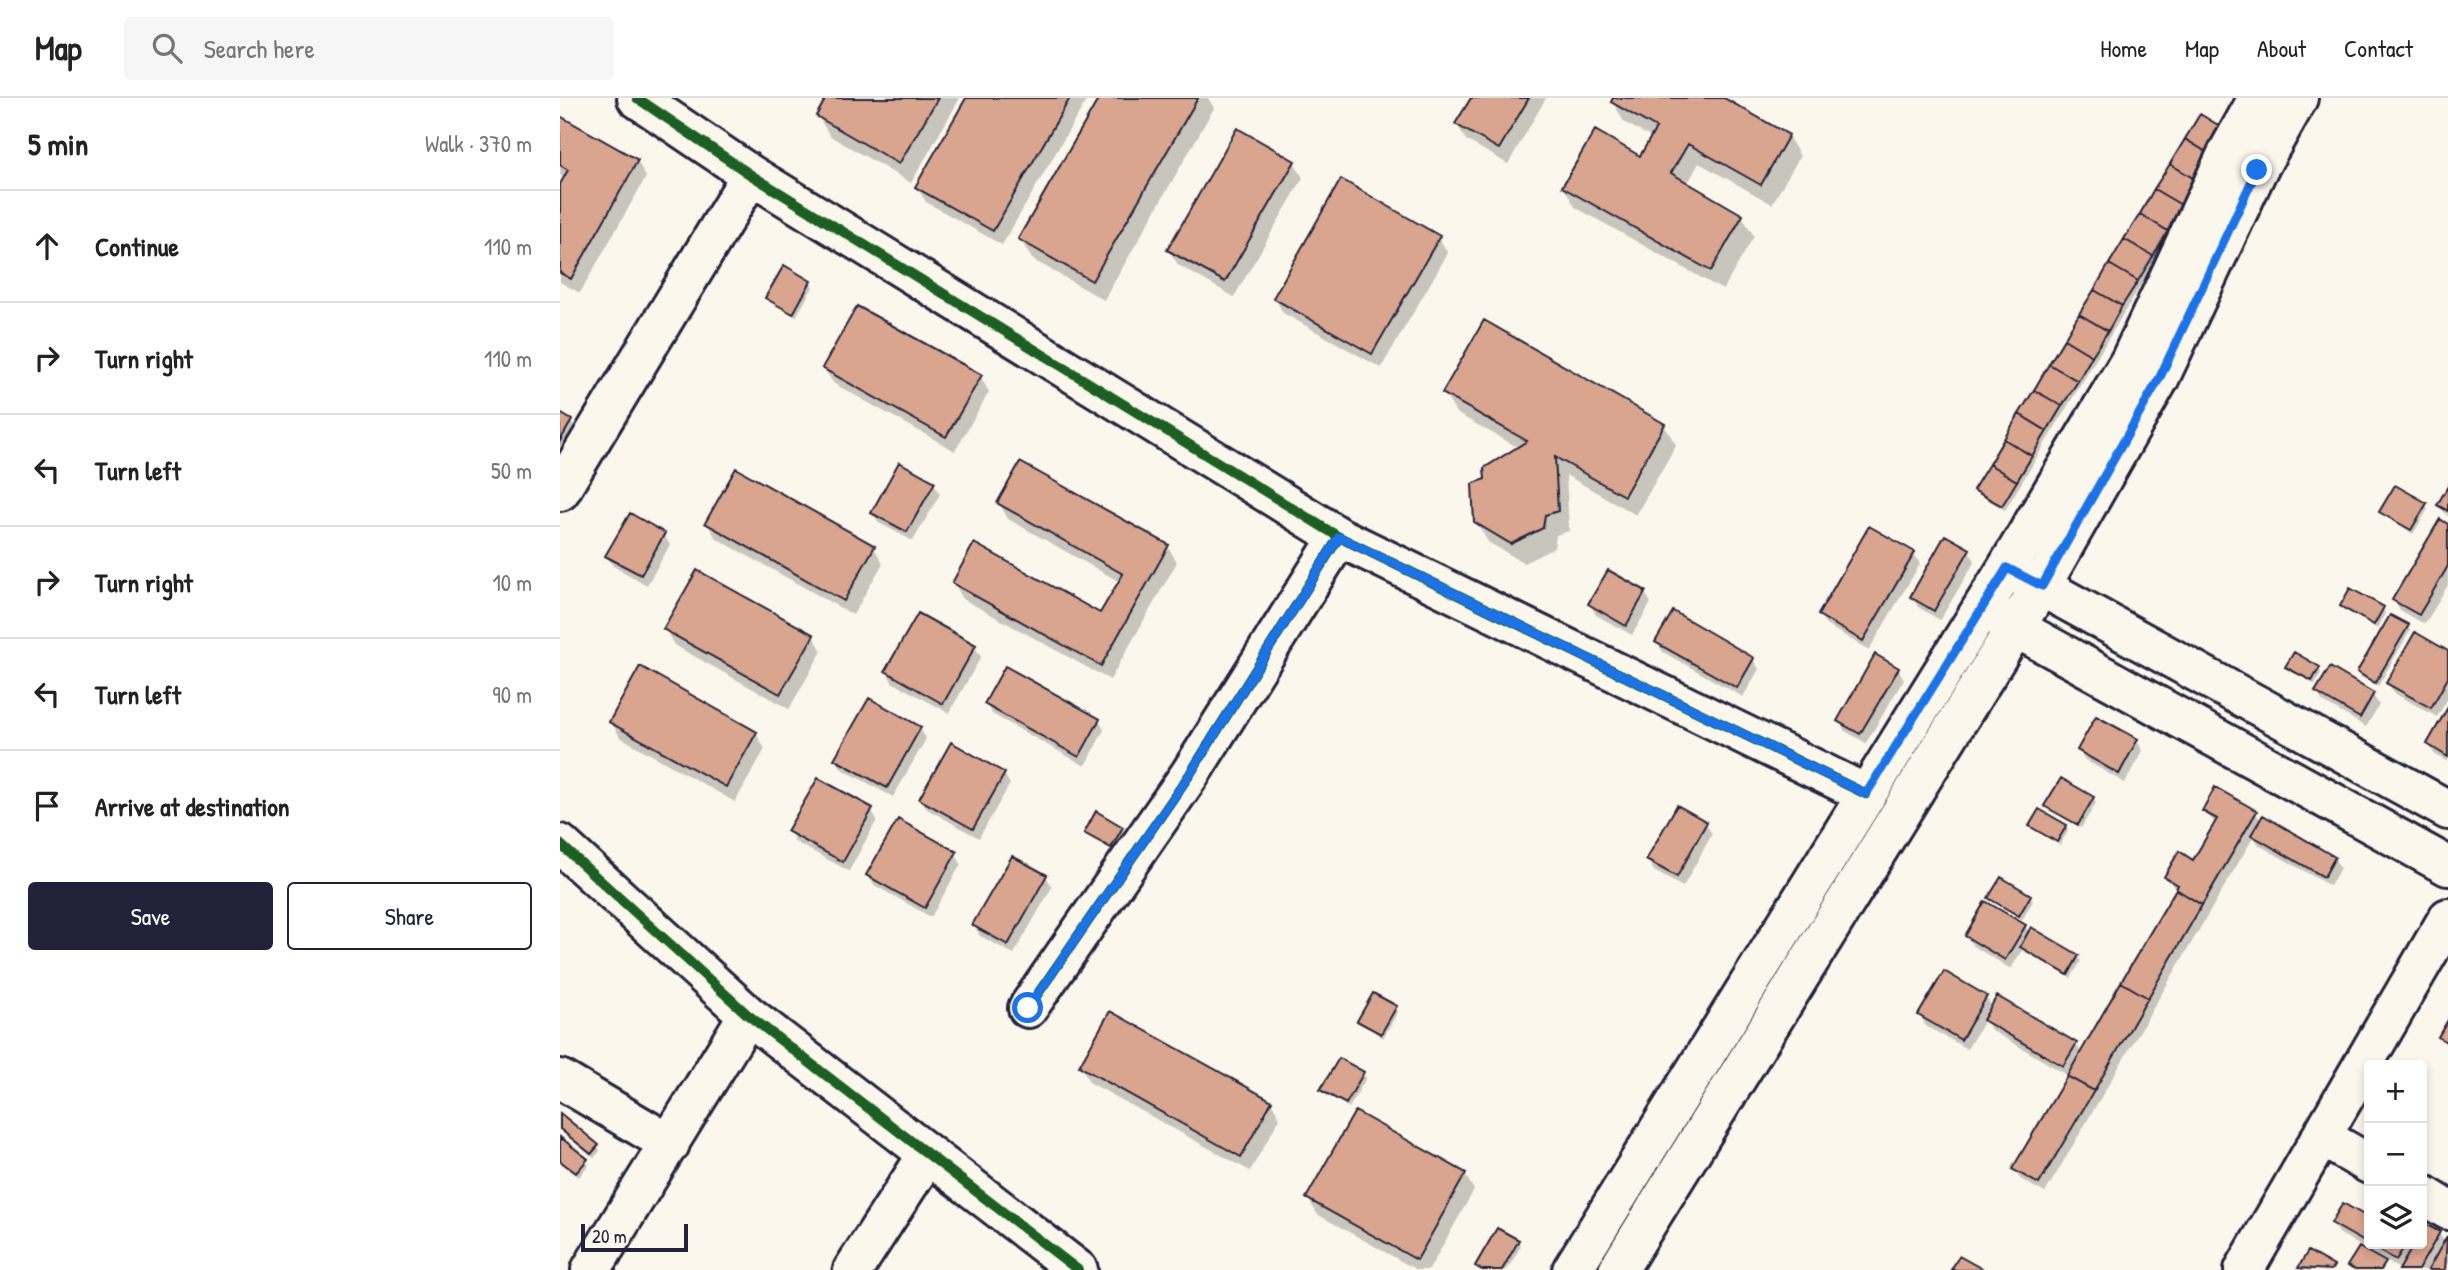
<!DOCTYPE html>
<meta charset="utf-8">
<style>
body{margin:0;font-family:"Patrick Hand",sans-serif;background:#f6f6f6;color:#222}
.controls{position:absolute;right:21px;bottom:21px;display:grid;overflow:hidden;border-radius:7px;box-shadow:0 4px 10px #0003}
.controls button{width:63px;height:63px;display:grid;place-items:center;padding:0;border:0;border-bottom:2px solid #e0e0e0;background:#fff;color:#222;font:35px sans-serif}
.scale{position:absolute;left:21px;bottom:18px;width:107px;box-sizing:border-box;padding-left:7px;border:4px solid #22223b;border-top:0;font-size:19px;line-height:24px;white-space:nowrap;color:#22223b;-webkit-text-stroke:5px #fbf7ec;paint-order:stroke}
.stop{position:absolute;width:21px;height:21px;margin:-16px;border:5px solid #1a73e8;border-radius:50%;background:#fff}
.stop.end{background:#1a73e8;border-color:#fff;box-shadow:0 2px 7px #0008}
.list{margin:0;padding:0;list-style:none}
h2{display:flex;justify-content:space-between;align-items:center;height:91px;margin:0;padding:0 28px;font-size:30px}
h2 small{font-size:23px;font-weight:400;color:#767676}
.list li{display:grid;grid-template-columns:46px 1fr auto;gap:21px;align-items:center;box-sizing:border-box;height:112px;padding:0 28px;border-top:2px solid #e0e0e0}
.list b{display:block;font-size:26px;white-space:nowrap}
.list em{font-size:23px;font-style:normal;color:#767676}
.actions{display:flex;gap:14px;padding:21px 28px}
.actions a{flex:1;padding:16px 0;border:2px solid #22223b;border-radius:7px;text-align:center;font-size:24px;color:#22223b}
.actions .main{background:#22223b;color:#fff}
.icon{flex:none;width:38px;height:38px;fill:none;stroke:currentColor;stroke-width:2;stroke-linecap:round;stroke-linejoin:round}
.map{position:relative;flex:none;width:1888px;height:1172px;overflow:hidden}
header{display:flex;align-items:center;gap:42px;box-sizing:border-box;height:98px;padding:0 35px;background:#fff;border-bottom:2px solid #e0e0e0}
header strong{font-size:33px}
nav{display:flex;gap:38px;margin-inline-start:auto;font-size:24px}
.search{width:490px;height:63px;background:#f6f6f6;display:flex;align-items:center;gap:18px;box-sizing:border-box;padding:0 24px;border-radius:7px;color:#767676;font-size:26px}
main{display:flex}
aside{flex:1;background:#fff}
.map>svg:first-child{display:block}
.shadow{fill:#0003}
.building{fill:#daa58f;stroke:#22223b;stroke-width:2}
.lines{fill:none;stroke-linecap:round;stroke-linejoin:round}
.minor-casing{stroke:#22223b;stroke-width:44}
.tertiary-casing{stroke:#22223b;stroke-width:44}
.secondary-casing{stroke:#22223b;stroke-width:44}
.minor{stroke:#fbf7ec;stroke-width:38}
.tertiary{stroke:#fbf7ec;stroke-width:38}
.secondary{stroke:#fbf7ec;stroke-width:38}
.cycleway-casing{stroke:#fbf7ec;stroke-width:15}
.cycleway{stroke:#1b5e20;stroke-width:10}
.route{stroke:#1a73e8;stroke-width:9}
</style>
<header>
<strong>Map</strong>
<div class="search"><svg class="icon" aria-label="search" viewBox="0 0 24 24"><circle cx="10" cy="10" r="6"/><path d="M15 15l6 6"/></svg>Search here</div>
<nav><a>Home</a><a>Map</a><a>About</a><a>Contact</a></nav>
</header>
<main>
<aside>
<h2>5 min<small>Walk · 370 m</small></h2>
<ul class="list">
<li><svg class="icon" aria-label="ahead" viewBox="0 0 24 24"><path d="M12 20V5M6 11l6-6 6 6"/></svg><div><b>Continue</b></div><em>110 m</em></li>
<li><svg class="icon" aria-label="right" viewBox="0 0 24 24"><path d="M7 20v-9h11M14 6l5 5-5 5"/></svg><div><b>Turn right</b></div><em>110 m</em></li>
<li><svg class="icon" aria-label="left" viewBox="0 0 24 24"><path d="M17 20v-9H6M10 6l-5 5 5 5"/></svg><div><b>Turn left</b></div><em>50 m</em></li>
<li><svg class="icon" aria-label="right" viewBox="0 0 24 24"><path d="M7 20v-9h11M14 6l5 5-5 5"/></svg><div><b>Turn right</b></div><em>10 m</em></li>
<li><svg class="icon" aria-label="left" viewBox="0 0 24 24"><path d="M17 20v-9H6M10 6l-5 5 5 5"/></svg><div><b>Turn left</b></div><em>90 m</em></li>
<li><svg class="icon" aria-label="arrive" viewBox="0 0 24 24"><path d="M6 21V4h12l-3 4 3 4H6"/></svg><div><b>Arrive at destination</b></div></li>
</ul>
<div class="actions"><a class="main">Save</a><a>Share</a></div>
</aside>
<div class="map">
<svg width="1888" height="1172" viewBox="0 0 1888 1172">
<rect width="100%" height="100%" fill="#fbf7ec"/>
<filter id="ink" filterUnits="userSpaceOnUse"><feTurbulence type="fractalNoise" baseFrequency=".0143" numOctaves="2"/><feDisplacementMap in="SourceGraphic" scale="14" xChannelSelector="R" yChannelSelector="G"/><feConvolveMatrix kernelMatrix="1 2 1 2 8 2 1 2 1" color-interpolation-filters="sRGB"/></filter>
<g filter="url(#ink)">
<path class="shadow" d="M268,0h132l-49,85 -81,-47 -12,-20z
M408,0h116l2,3 -84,144 -76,-43 -9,-15z
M541,0h107l6,10 -110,192 -72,-41 -12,-20z
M913,0h73l-38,66 -42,-24 -9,-16z
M1055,0h106l67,38 12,20 -28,48 -73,-41 -12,22 55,31 12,20 -31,54 -148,-83 -11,-20 76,-29 12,-20 -28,-16 -11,-20z
M0,20l77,43 9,16 -66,116 -20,-11v-95l5,-9 -5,-3z
M1670,39l-225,373 -27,-16 -3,-4z
M734,64l9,16 -69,119 -56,-32 -9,-15z
M879,140l9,15 -67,115 -98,-55 -8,-15z
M250,184l3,5 -17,30 -29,-19z
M264,270l156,8 9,16 -34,59 -122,-68z
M884,295l220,32 12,20 -40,70 -70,-40 3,56 -13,4 -2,13 -30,15 -36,-21 -12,-21 11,-41 32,-32 -63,-35z
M0,317l11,6 9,16 -20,35z
M374,385l6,11 -27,47 -34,-18 -6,-10z
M1888,392v27l-9,-12z
M439,405l169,44 9,15 -67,118 -147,-81 -9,-16 147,33 19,-34 -112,-63z
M1865,407l3,4 -15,25 -32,-22z
M147,425l167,25 9,15 -30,52 -137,-77z
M1888,428v59l-23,39 -25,-13 -6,-11z
M104,437l6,10 -23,40 -34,-19 -6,-10z
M1409,453l6,10 -35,59 -22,-13 -6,-10z
M1354,456l6,10 -51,86 -43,-25 -6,-10z
M1049,475l36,20 6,10 -19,32 -36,-20 -6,-11z
M1782,508l41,3 2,4 -8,16z
M1847,528l3,5 -32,55 -17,-9 -2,-5z
M105,531l148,7 9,15 -33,58 -115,-64z
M1097,544l96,17 6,10 -16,28 -80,-45z
M415,549l6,10 -32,56 -57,-31 -5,-11z
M1888,555v45l-11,19 -43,-24 -6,-10z
M1727,569l32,1 2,5 -6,12z
M1338,571l6,10 -38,64 -21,-12 -6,-10z
M1770,572l43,25 6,10 -13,22 -43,-25 -6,-10z
M426,606l113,16 5,10 -19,36 -93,-52z
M1888,613v51l-14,-8 -5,-10z
M1537,620l40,23 6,10 -18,32 -40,-23 -6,-10z
M51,624l145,11 9,16 -30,53 -115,-65z
M360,630l6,11 -33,58 -51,-28 -6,-10z
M444,676l6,10 -31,54 -52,-29 -6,-10z
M1533,700l3,5 -15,25 -35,-22z
M311,711l6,11 -28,51 -54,-29 -5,-11z
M1644,713l51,1 6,9 73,37 6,10 -10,18 -71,-41 -5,-9 -209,357 -25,-14 -5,-10 54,-93 -78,-46 -6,-11 -18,30 -41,-23 -6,-11 66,-18 6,11 84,36 6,10 95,-164 -10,-13 27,-15 22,-38z
M1146,726l6,10 -29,53 -29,-16 -6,-11z
M1471,728h35l2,5 -8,14z
M562,730l3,4 -11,20 -28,-19z
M395,755l6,11 -30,53 -57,-32 -6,-10z
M486,778l6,11 -38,67 -34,-18 -6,-11z
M1470,798l3,5 -11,19 -32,-22z
M1465,828l4,7 49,23 3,5 -10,17 -49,-28 -11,19 -38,-23 -6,-10z
M835,909l3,5 -15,26 -24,-17z
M521,968l190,36 9,16 -30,53 -161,-89z
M803,976l3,4 -17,30 -27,-18z
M0,1017l37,31 3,5 -6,7 -34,-29z
M0,1041l29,25 -10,13 -19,-15z
M905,1076l9,16 -45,80h-12l-100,-56 -9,-16z
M1783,1107l26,15v24h39l4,7 4,-7h6l4,-18 13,7 6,11 3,-5v31h-47l-62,-37 -6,-10z
M958,1144l3,4 -14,24h-28l-2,-4z
M1749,1155l23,14 2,3h-33z"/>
<path class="building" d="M266,0h112l-39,66 -83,-48z
M406,0h104l-77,133 -78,-44z
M539,0h99l-106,183 -74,-42z
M911,0h58l-30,51 -44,-25z
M1053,0h111l65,37 -28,50 -73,-41 -17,29 72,42 -32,56 -149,-84 33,-57 45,26 16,-28 -45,-26z
M1640,16l28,17 -15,25 -28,-17z
M0,18l78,44 -67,119 -11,-6v-89l8,-14 -8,-5z
M677,30l58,33 -70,121 -58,-32z
M1625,41l28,17 -15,25 -28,-17z
M1610,66l28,17 -15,25 -29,-17z
M781,81l99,57 -68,118 -99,-56z
M1594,91l29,17 -15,25 -28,-17z
M1580,116l28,17 -15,25 -29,-17z
M1564,141l29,17 -15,25 -29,-17z
M1549,166l29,17 -16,25 -28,-16z
M224,167l27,16 -18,33 -28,-16z
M1534,192l28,16 -14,25 -29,-17z
M297,208l125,69 -36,62 -124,-69z
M1519,216l29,17 -16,25 -28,-17z
M924,222l181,104 -41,72 -69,-39 3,54 -13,4 -2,13 -32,16 -37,-22 -2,-38 13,-5 -1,-11 43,-27 -85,-48z
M1504,241l28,17 -14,25 -29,-17z
M1489,266l29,17 -16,25 -28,-16z
M1474,292l28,16 -15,25 -28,-17z
M0,315l12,7 -12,21z
M1459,316l28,17 -15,25 -28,-17z
M1444,341l28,17 -15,25 -28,-17z
M339,364l36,20 -28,50 -36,-19z
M460,364l149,83 -68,121 -149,-83 22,-40 126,70 23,-39 -126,-71z
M1429,366l28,17 -15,25 -29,-16z
M176,370l139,78 -31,55 -139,-78z
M1835,387l32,18 -16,27 -32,-18z
M1888,388v25l-11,-6z
M70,415l35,20 -24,42 -36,-19z
M1880,421l8,5v42l-29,49 -27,-15z
M1309,428l46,26 -52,89 -45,-26z
M1385,437l25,14 -36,62 -24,-14z
M137,472l117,65 -34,59 -117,-65z
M1048,472l38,21 -20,35 -38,-22z
M1790,490l34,19 -10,18 -34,-19z
M1113,513l81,47 -17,30 -82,-46z
M358,515l58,32 -33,59 -58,-33z
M1830,517l19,10 -34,58 -18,-11z
M1855,534l33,19v27l-17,30 -45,-25z
M1734,554l26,15 -8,14 -27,-14z
M1315,556l24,14 -39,66 -23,-13z
M80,568l117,66 -31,55 -117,-65z
M445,568l95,53 -21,38 -95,-53z
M1770,569l44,26 -14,25 -45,-26z
M309,600l52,29 -34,61 -53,-29z
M1888,609v50l-21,-13z
M1536,618l42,23 -19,35 -42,-24z
M391,644l54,31 -32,56 -54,-30z
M258,680l55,30 -30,54 -56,-31z
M1501,680l33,19 -16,28 -34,-19z
M1655,689l42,24 -55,94 -26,-16 2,-4 -14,-8 15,-26 14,9 24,-41 -15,-8z
M1117,707l30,17 -30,55 -31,-17z
M1479,711l28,16 -10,17 -28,-16z
M536,713l27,16 -12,21 -27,-15z
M1703,717l72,42 -11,20 -73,-42z
M338,721l59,33 -32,56 -59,-33z
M452,758l35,19 -39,70 -36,-20z
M1441,779l30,18 -12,21 -31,-18z
M1616,791l26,16 -54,93 -27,-16z
M1425,803l41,24 -21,35 -40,-24z
M1471,829l48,28 -11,20 -48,-28z
M1384,873l43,25 -26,44 -43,-25z
M1561,884l27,16 -54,93 -27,-15z
M813,895l24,13 -16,28 -24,-13z
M1437,898l80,47 -14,23 -80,-46z
M550,913l162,90 -31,56 -162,-91z
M1888,922v23l-10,-6z
M779,960l25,14 -18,32 -26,-14z
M1507,978l27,15 -55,93 -27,-15z
M795,1013l111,62 -49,87 -111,-62z
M0,1015l39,32 -8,9 -31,-25z
M0,1039l28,22 -12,14 -16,-12z
M1783,1105l26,15v26h37l-10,16 -65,-37z
M1865,1126l15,8 -22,38h-19l15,-26h8z
M937,1130l22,12 -17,30h-20l-7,-4z
M1887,1138l-2,34h-17z
M1799,1149l27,15 -5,8h-26l-8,-4z
M1748,1153l26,15 -3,4 -33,-2z
M1399,1158l25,14h-33z"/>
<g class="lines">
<g class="minor-casing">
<path id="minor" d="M77,0l114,77 588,362 527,257
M0,393l191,-316
M0,746l188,171 330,255
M468,910l162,-234 149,-237
M0,981l110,65
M1762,1039l47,27
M1862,1096l26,16
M31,1172l157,-255
M293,1172l75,-116
M1684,1172l204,-352"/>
</g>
<g class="tertiary-casing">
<path id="tertiary" d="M1451,472l437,240
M1428,511l28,19 432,238"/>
</g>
<g class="secondary-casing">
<path id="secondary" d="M1012,1172l435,-702 123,-207 97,-207 31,-56
M1058,1172l423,-684 119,-209 97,-206 41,-73"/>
</g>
<use href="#minor" class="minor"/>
<use href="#tertiary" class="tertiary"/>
<use href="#secondary" class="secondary"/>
<g class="cycleway-casing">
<path id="cycleway" d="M77,0l114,77 588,362 527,257
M0,746l188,171 330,255
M468,910l162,-234 149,-237"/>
</g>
<use href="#cycleway" class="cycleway"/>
</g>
</g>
<g class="lines" filter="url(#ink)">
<path class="route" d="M468,910l162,-234 149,-237 527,257 141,-226 35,18 118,-209 97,-207"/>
</g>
</svg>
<div class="controls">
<button>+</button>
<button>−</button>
<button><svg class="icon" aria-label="layers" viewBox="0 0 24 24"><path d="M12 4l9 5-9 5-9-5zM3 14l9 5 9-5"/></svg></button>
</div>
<div class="scale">20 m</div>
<div class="stop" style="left:468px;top:910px"></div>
<div class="stop end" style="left:1697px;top:72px"></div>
</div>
</main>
